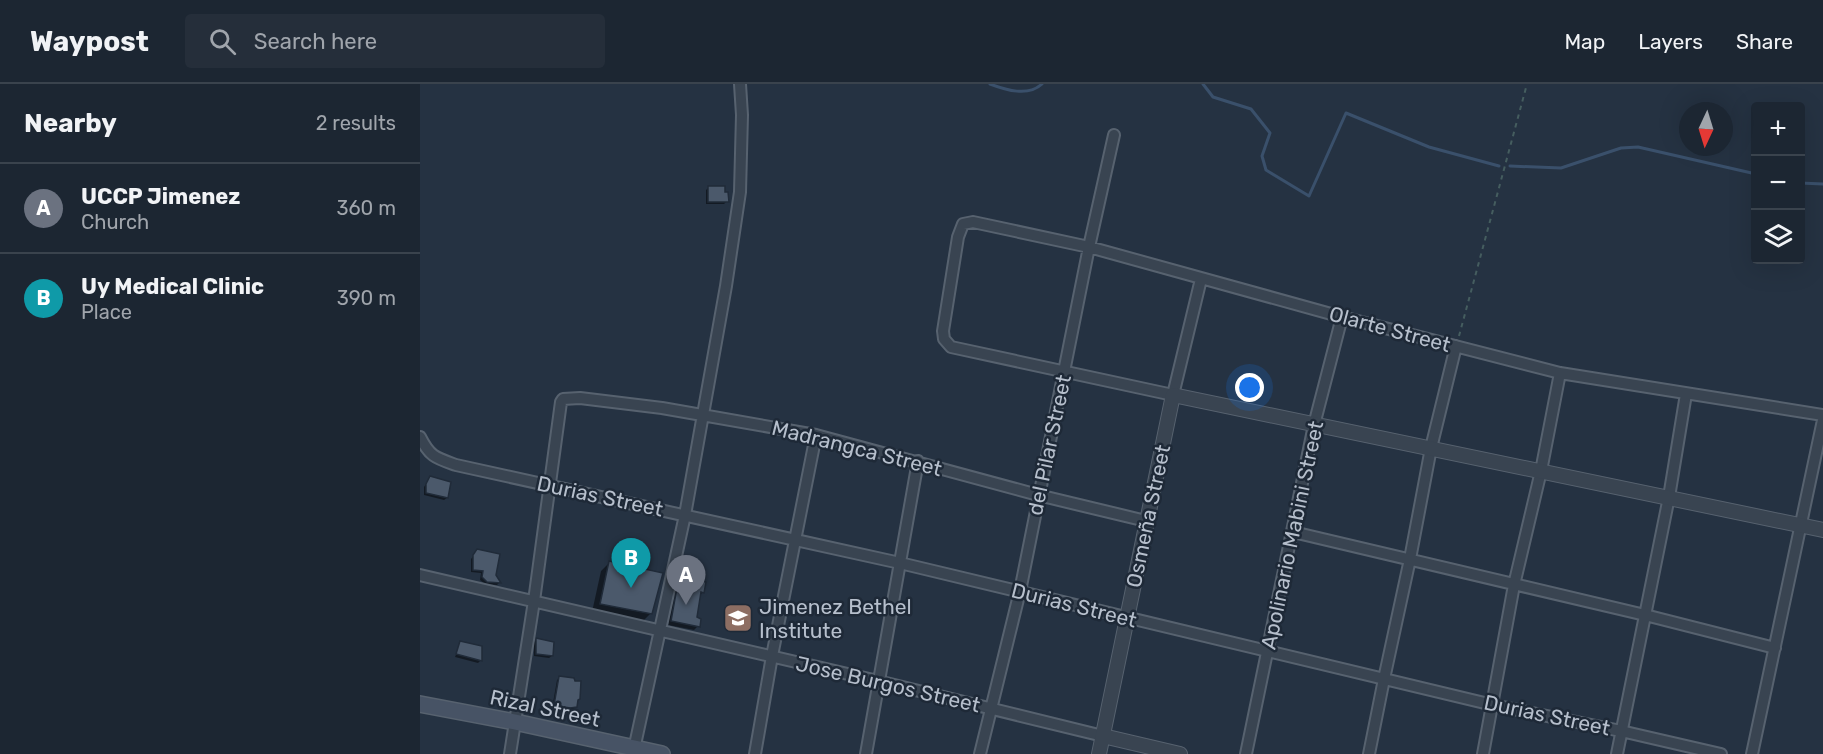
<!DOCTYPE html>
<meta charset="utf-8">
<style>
body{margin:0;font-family:Rubik,sans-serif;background:#252e3a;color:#f1f3f6}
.controls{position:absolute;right:18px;top:18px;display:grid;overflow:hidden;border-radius:6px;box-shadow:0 6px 24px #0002}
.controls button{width:54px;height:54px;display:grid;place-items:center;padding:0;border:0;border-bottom:2px solid #3a434d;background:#1c2632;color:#f1f3f6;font:30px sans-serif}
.compass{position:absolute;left:1259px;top:18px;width:54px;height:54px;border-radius:50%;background:#1c2632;box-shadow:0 6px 24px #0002;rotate:184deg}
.you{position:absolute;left:830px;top:304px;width:21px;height:21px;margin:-15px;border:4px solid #fff;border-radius:50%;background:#1a73e8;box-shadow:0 0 0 9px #1a73e833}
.badge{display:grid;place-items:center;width:39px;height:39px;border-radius:50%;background:#ea580c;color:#fff;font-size:20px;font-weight:700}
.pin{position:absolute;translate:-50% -50px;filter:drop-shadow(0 2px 3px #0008)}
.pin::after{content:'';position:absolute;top:32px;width:21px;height:18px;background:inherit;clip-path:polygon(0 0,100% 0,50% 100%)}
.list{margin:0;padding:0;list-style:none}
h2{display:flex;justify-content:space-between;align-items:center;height:78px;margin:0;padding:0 24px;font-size:26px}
h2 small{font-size:20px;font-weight:400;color:#a0a5ac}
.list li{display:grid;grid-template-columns:39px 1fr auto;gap:18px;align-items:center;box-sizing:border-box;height:90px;padding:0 24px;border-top:2px solid #3a434d}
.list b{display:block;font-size:22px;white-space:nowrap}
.list p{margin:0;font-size:20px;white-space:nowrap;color:#a0a5ac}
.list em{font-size:20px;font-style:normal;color:#a0a5ac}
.icon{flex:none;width:33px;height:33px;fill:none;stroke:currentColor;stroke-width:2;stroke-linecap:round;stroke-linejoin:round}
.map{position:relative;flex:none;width:1403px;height:670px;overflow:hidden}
header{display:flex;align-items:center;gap:36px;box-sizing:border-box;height:84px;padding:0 30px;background:#1c2632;border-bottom:2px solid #3a434d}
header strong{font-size:28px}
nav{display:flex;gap:33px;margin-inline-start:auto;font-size:21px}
.search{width:420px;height:54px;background:#252e3a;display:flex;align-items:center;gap:15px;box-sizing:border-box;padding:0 21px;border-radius:6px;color:#a0a5ac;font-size:22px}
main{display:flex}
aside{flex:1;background:#1c2632}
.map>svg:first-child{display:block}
.shadow{fill:#0007}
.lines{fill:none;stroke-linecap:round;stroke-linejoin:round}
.stream{stroke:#3a506b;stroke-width:3}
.building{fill:#4b596b;stroke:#202b39;stroke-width:1.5}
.minor-casing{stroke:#57626f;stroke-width:14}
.tertiary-casing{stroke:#57626f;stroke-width:16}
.secondary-casing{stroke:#57626f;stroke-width:18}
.path{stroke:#455d5f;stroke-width:2;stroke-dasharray:4.5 4.5;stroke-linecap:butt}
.minor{stroke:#394451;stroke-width:10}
.tertiary{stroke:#394451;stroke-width:14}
.secondary{stroke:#475365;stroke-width:15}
.labels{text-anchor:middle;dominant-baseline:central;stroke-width:5;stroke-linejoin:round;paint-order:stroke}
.street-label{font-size:21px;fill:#b6bfcc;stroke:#1e2937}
.poi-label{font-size:21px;fill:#b6bfcc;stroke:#1e2937;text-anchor:start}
</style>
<header>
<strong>Waypost</strong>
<div class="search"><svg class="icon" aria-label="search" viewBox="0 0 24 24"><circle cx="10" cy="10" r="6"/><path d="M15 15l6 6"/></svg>Search here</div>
<nav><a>Map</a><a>Layers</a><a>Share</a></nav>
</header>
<main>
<aside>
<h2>Nearby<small>2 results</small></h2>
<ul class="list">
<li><span class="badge" style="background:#6b7280">A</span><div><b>UCCP Jimenez</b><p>Church</p></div><em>360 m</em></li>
<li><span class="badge" style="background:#0f9aa8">B</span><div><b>Uy Medical Clinic</b><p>Place</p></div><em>390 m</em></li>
</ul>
</aside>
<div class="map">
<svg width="1403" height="670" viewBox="0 0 1403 670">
<rect width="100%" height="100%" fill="#253242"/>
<path class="shadow" d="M289,103l18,14 -3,3h-18v-14z
M10,394l17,20 -3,2 -20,-5v-8z
M55,470l20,21 4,8 -2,2 -12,-1 -5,-4 1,-7 -10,-1v-13z
M190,478l41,51 -9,9 -50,-10 9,-41z
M260,494l23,14 -4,4 -4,22 3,8 -4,4 -26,-5 8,-43z
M116,556l16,16 -3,2 -15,-2v-14z
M41,559l20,4 -1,14 -2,2 -23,-6z
M140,593l14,5 2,25 -3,2 -22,5 6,-34z"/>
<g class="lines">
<path class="stream" d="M570,0c16,6 38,13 52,0
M783,0l10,13 38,12 19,24 -8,23 4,14 43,26 37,-83 83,34 70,19
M1090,82l51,2 60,-20 17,-1 118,27
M1380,99l23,1"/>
</g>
<path class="building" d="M288,102h17v6h3l1,10h-21z
M10,392l21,6 -3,16 -22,-5v-9z
M57,465l23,5 -4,21 5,8 -14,-1 -5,-5 1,-6 -10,-1v-15z
M189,477l54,12 -11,41 -52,-10z
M259,492l27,6 -2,11 -3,-1 -4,25 4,2 -1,8 -29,-6z
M116,554l18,4 -1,14 -17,-2z
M40,557l22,5v15l-26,-7z
M139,592l15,2 1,3h6l-1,18 -2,1 -1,7 -13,2 -5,3 -6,-1z"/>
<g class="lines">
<g class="minor-casing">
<path id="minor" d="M781,195l-28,116 -222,-48 -7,-8 -1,-8 15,-94 5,-13 10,-2 116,25 253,70 218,56 263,42
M0,353c10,20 16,21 36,28l444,98 593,142 128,26 100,23
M873,448l352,83 130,33
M0,491l458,106 225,55
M90,670l24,-153 27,-199 2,-3 17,-1 82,10 154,27 222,60 108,26
M213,670l52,-239 41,-229 14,-94 2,-77 -2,-31
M335,670l17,-98 44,-221
M446,670l52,-293
M560,670l40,-163 69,-344 25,-112
M826,670l68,-329 28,-108
M949,670l15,-75 26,-120 21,-111 25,-102
M1063,670l31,-169 27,-114 19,-98
M1197,670l52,-257 17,-103
M1332,670l71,-334"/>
</g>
<g class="tertiary-casing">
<path id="tertiary" d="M683,652l77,18
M679,670l74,-359 650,135"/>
</g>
<g class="secondary-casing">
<path id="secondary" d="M0,620l95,18 147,32"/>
</g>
<path class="path" d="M1039,252l68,-252"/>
<use href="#minor" class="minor"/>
<use href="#tertiary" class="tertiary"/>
<use href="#secondary" class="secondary"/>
</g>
<defs>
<g id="school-square" transform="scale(1.5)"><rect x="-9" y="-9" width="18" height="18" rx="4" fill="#8d6e63" stroke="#1e2937"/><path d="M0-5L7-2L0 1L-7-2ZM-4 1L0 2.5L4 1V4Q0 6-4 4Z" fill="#fff"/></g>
</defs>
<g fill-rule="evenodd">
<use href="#school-square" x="318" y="534"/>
</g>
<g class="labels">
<g class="street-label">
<text transform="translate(970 245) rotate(15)">Olarte Street</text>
<text transform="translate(629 361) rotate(-78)">del Pilar Street</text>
<text transform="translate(437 364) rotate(14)">Madrangca Street</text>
<text transform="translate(180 412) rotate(12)">Durias Street</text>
<text transform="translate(728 432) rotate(-78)">Osmeña Street</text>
<text transform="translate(872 451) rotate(-78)">Apolinario Mabini Street</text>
<text transform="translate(654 521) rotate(14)">Durias Street</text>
<text transform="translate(468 600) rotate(13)">Jose Burgos Street</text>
<text transform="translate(125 624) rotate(12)">Rizal Street</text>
<text transform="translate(1127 631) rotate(12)">Durias Street</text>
</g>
<g class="poi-label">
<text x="339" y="522">Jimenez Bethel<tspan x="339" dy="24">Institute</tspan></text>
</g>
</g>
</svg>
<div class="controls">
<button>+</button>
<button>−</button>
<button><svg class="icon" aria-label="layers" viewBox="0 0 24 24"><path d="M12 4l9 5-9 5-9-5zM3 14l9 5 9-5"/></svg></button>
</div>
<svg class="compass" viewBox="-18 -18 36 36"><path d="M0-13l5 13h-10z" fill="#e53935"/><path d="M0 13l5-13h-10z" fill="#a0a5ac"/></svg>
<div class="you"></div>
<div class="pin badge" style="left:266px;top:521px;background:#6b7280">A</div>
<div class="pin badge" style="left:211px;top:504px;background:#0f9aa8">B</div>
</div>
</main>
